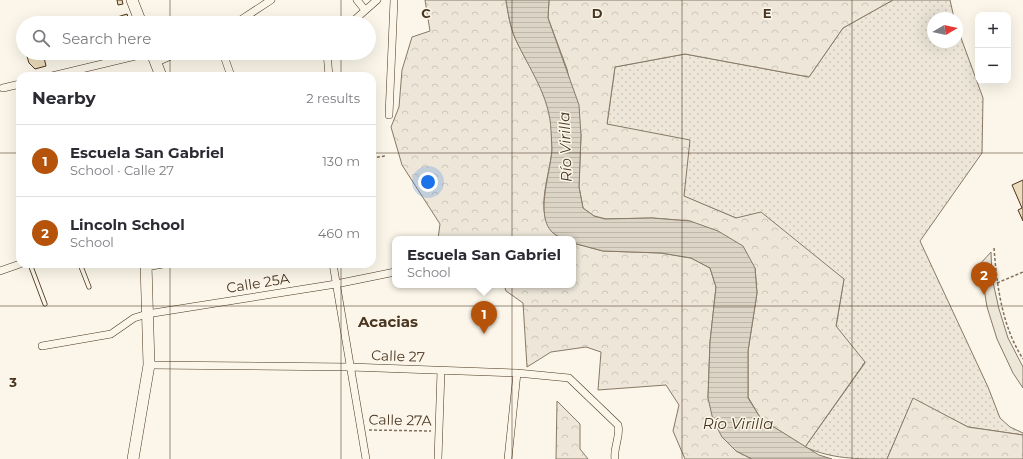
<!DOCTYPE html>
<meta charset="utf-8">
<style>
body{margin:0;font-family:Montserrat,sans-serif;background:#f7f7f7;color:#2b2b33}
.controls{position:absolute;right:12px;top:12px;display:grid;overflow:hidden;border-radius:8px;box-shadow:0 4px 16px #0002}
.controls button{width:36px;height:36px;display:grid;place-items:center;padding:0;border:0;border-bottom:1px solid #e1e1e2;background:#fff;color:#2b2b33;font:20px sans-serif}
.compass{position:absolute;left:927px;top:12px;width:36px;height:36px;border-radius:50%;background:#fff;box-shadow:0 4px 16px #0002;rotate:81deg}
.you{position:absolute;left:428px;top:182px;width:14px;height:14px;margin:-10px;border:3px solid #fff;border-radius:50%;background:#1a73e8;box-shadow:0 0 0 6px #1a73e833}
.badge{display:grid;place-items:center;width:26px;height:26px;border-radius:50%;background:#b45309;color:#fff;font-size:13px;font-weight:700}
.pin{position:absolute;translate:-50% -33px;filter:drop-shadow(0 1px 2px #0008)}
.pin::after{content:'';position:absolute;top:21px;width:14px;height:12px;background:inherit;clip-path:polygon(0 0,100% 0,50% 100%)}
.popup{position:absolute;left:392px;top:236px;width:184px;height:52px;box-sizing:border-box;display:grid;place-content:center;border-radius:8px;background:#fff;filter:drop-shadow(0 1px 3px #0005);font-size:13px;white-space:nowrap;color:#7c7c81}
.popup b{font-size:15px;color:#2b2b33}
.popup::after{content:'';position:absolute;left:50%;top:100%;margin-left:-8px;border:8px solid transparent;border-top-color:#fff}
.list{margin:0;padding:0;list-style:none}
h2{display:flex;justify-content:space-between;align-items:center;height:52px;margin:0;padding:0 16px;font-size:17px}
h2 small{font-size:13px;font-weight:400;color:#7c7c81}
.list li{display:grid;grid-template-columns:26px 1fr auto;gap:12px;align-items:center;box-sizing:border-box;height:72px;padding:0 16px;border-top:1px solid #e1e1e2}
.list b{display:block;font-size:15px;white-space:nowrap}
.list p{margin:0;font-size:13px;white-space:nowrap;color:#7c7c81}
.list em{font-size:13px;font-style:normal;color:#7c7c81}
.icon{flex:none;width:22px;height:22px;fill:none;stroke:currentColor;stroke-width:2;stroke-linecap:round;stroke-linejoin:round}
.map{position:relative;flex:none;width:1023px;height:459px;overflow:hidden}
.search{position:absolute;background:#fff;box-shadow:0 4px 16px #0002;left:16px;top:16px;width:360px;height:44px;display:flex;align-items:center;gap:10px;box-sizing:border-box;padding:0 14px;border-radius:22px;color:#7c7c81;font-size:15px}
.panel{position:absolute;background:#fff;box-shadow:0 4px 16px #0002;left:16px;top:72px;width:360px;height:196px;border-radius:12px}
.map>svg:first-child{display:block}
.grass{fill:url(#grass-dots);stroke:#887966}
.forest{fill:url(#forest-crowns);stroke:#887966}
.parking{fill:#ede7d9;stroke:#887966}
.water{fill:url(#water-rules);stroke:#887966}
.building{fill:#ecdcbc;stroke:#4a3520}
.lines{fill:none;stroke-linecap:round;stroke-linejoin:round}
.lane-casing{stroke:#4a3520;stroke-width:5}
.street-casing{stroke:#4a3520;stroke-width:8}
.secondary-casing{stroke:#4a3520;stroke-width:12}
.path{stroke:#7f6f5c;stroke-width:1.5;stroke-dasharray:3 2;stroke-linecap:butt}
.lane{stroke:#fbf6e9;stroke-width:3.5}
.street{stroke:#fbf6e9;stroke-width:7}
.secondary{stroke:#fbf6e9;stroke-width:11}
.grid{fill:none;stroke:#4a3520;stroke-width:1;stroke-opacity:0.55}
.labels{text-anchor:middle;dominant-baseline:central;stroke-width:3;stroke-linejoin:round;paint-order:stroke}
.street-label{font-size:14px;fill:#4a3520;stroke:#fbf6e9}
.water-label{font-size:15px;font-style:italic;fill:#4a3520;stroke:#fbf6e9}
.neighbourhood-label{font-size:15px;font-weight:bold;fill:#4a3520;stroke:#fbf6e9}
.grid-label{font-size:13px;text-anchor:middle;font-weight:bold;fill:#4a3520;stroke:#fbf6e9;stroke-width:3;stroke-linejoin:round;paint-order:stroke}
</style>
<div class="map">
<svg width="1023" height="459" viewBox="0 0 1023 459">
<defs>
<pattern id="grass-dots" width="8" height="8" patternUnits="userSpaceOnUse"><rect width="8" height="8" fill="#ede6d9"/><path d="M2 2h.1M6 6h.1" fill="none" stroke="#cdc6ba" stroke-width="1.8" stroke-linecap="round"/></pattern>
<pattern id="forest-crowns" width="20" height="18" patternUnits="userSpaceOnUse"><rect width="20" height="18" fill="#ede6d9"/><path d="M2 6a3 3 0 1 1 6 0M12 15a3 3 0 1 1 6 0" fill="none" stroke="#cdc6ba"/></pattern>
<pattern id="water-rules" width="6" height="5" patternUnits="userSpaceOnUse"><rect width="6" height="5" fill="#dcd4c6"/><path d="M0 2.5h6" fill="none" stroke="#beb7aa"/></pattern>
</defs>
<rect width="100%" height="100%" fill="#fbf6e9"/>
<path class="grass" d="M893,0h57l4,18h-21v24h24v-15l26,71 -1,55 -62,88 68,146 12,31 10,9 13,6v2l-55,-8 -55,-28 -26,60c-32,0 -54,0 -82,-12l60,-84 -29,-36 8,-48 -108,-61 -53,-22 -76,-72 8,-57 70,-13 124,23 34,-49z"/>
<path class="forest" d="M425,0h81c2,13 4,26 9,38 12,26 32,52 36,81 1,9 1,21 1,30 -2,29 -22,71 9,90h-123l2,-15 -38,-59 -11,-38 8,-20 3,-37 10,-33 18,-6z
M549,0h344l-50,28 -34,49 -124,-23 -70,13 -8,57 83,16 -6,56 52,22 25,-6 83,67 -8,47 29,36 -60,85 -44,-28 -13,-22v-46l9,-58 -2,-25 -65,-47 -38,-3 -46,1 -12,-3 -11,-8 -4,-21 2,-52 -14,-66 -19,-51z
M573,243l30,8 58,2 30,5 19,10 6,19 -6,55 -2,56 28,53 16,8h-67l-12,-28 6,-26 -13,-20 -68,5 3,-38 -15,-5 -35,5 -24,15 -4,-64 -17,-12 -2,-6h69z
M913,398l55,29 55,8v24h-136z
M557,401l23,23v25l8,10h-32z"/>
<path class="parking" d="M991,252l1,26 7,31 9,29 15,29v21l-10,-15 -16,-34 -10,-32 -7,-43z"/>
<path class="water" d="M506,0h43l-1,18 31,87 2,30 -2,52 4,21 11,8 11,3 47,-1 38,3 28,10 25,15 12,22 2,25 -9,58v47l13,21 58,36 13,4h-80l-16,-8 -14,-14 -9,-17 -5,-22 2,-56 6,-55 -6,-19 -19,-10 -30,-5 -58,-2 -30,-8v-4c-48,0 -22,-63 -21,-90 0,-6 -1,-12 -1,-18 -1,-35 -22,-62 -36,-93 -5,-12 -7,-25 -9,-38z"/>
<path class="building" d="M117,0h5l1,4 -5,1z
M127,14l2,6 -13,3 -2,-5z
M26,53h17l3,13 -11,3 -6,-6z
M95,53h6l1,4 -6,1z
M111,53h10l2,5 -10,3z
M1023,180v41l-5,-11 4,-2 -10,-23z"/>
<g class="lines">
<g class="lane-casing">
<path id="lane" d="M30,264l15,40
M80,264l9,23"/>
</g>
<g class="street-casing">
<path id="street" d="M357,0l8,10
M236,23l35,-23
M351,23l26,-23
M223,53l8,23
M327,53l2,23
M157,62l20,-9
M52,76l96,-23
M3,88l17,-4
M389,115l5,-115
M333,264l33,195
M146,267l17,-3
M0,271l20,-7
M42,346l69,-12 23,-16 13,-4 189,-30 59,-12
M149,365l201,2 167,6 52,5 49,47c3,12 -5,22 -3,34
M438,459l3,-88
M508,459l9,-86"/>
</g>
<g class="secondary-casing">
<path id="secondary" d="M132,0l9,23
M152,53l9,23
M133,459l16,-94 -3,-101"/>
</g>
<path class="path" d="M372,158l13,-2
M994,248c3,39 8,78 29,111
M997,283l26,-11
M369,430l62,1"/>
<use href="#lane" class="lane"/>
<use href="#street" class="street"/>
<use href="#secondary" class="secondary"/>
</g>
<path class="grid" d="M170,0v23M341,0v23M512,0v459M682,0v459M852,0v459M170,53v23M341,53v23M0,153h20M372,153h651M170,264v195M341,264v195M0,306h1023"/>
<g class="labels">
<g class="street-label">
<text transform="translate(258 283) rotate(-9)">Calle 25A</text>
<text transform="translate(398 356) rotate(2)">Calle 27</text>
<text transform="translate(400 420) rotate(1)">Calle 27A</text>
</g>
<g class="water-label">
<text transform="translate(565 147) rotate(-92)">Río Virilla</text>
<text x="738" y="423">Río Virilla</text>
</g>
<g class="neighbourhood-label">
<text x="388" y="321">Acacias</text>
</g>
</g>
<g class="grid-label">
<text x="426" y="18">C</text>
<text x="597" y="18">D</text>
<text x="767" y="18">E</text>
<text x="13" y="387">3</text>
</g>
</svg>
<div class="controls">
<button>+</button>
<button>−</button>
</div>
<svg class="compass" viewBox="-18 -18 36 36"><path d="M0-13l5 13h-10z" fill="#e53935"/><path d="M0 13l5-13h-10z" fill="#7c7c81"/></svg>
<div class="you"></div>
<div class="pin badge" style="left:484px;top:334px">1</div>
<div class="popup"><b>Escuela San Gabriel</b>School</div>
<div class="pin badge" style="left:984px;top:295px">2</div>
<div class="search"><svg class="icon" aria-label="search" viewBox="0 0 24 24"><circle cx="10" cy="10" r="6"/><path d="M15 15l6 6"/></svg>Search here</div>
<section class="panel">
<h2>Nearby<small>2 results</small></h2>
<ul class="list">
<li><span class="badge">1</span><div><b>Escuela San Gabriel</b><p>School · Calle 27</p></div><em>130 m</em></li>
<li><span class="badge">2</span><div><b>Lincoln School</b><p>School</p></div><em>460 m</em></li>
</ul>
</section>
</div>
